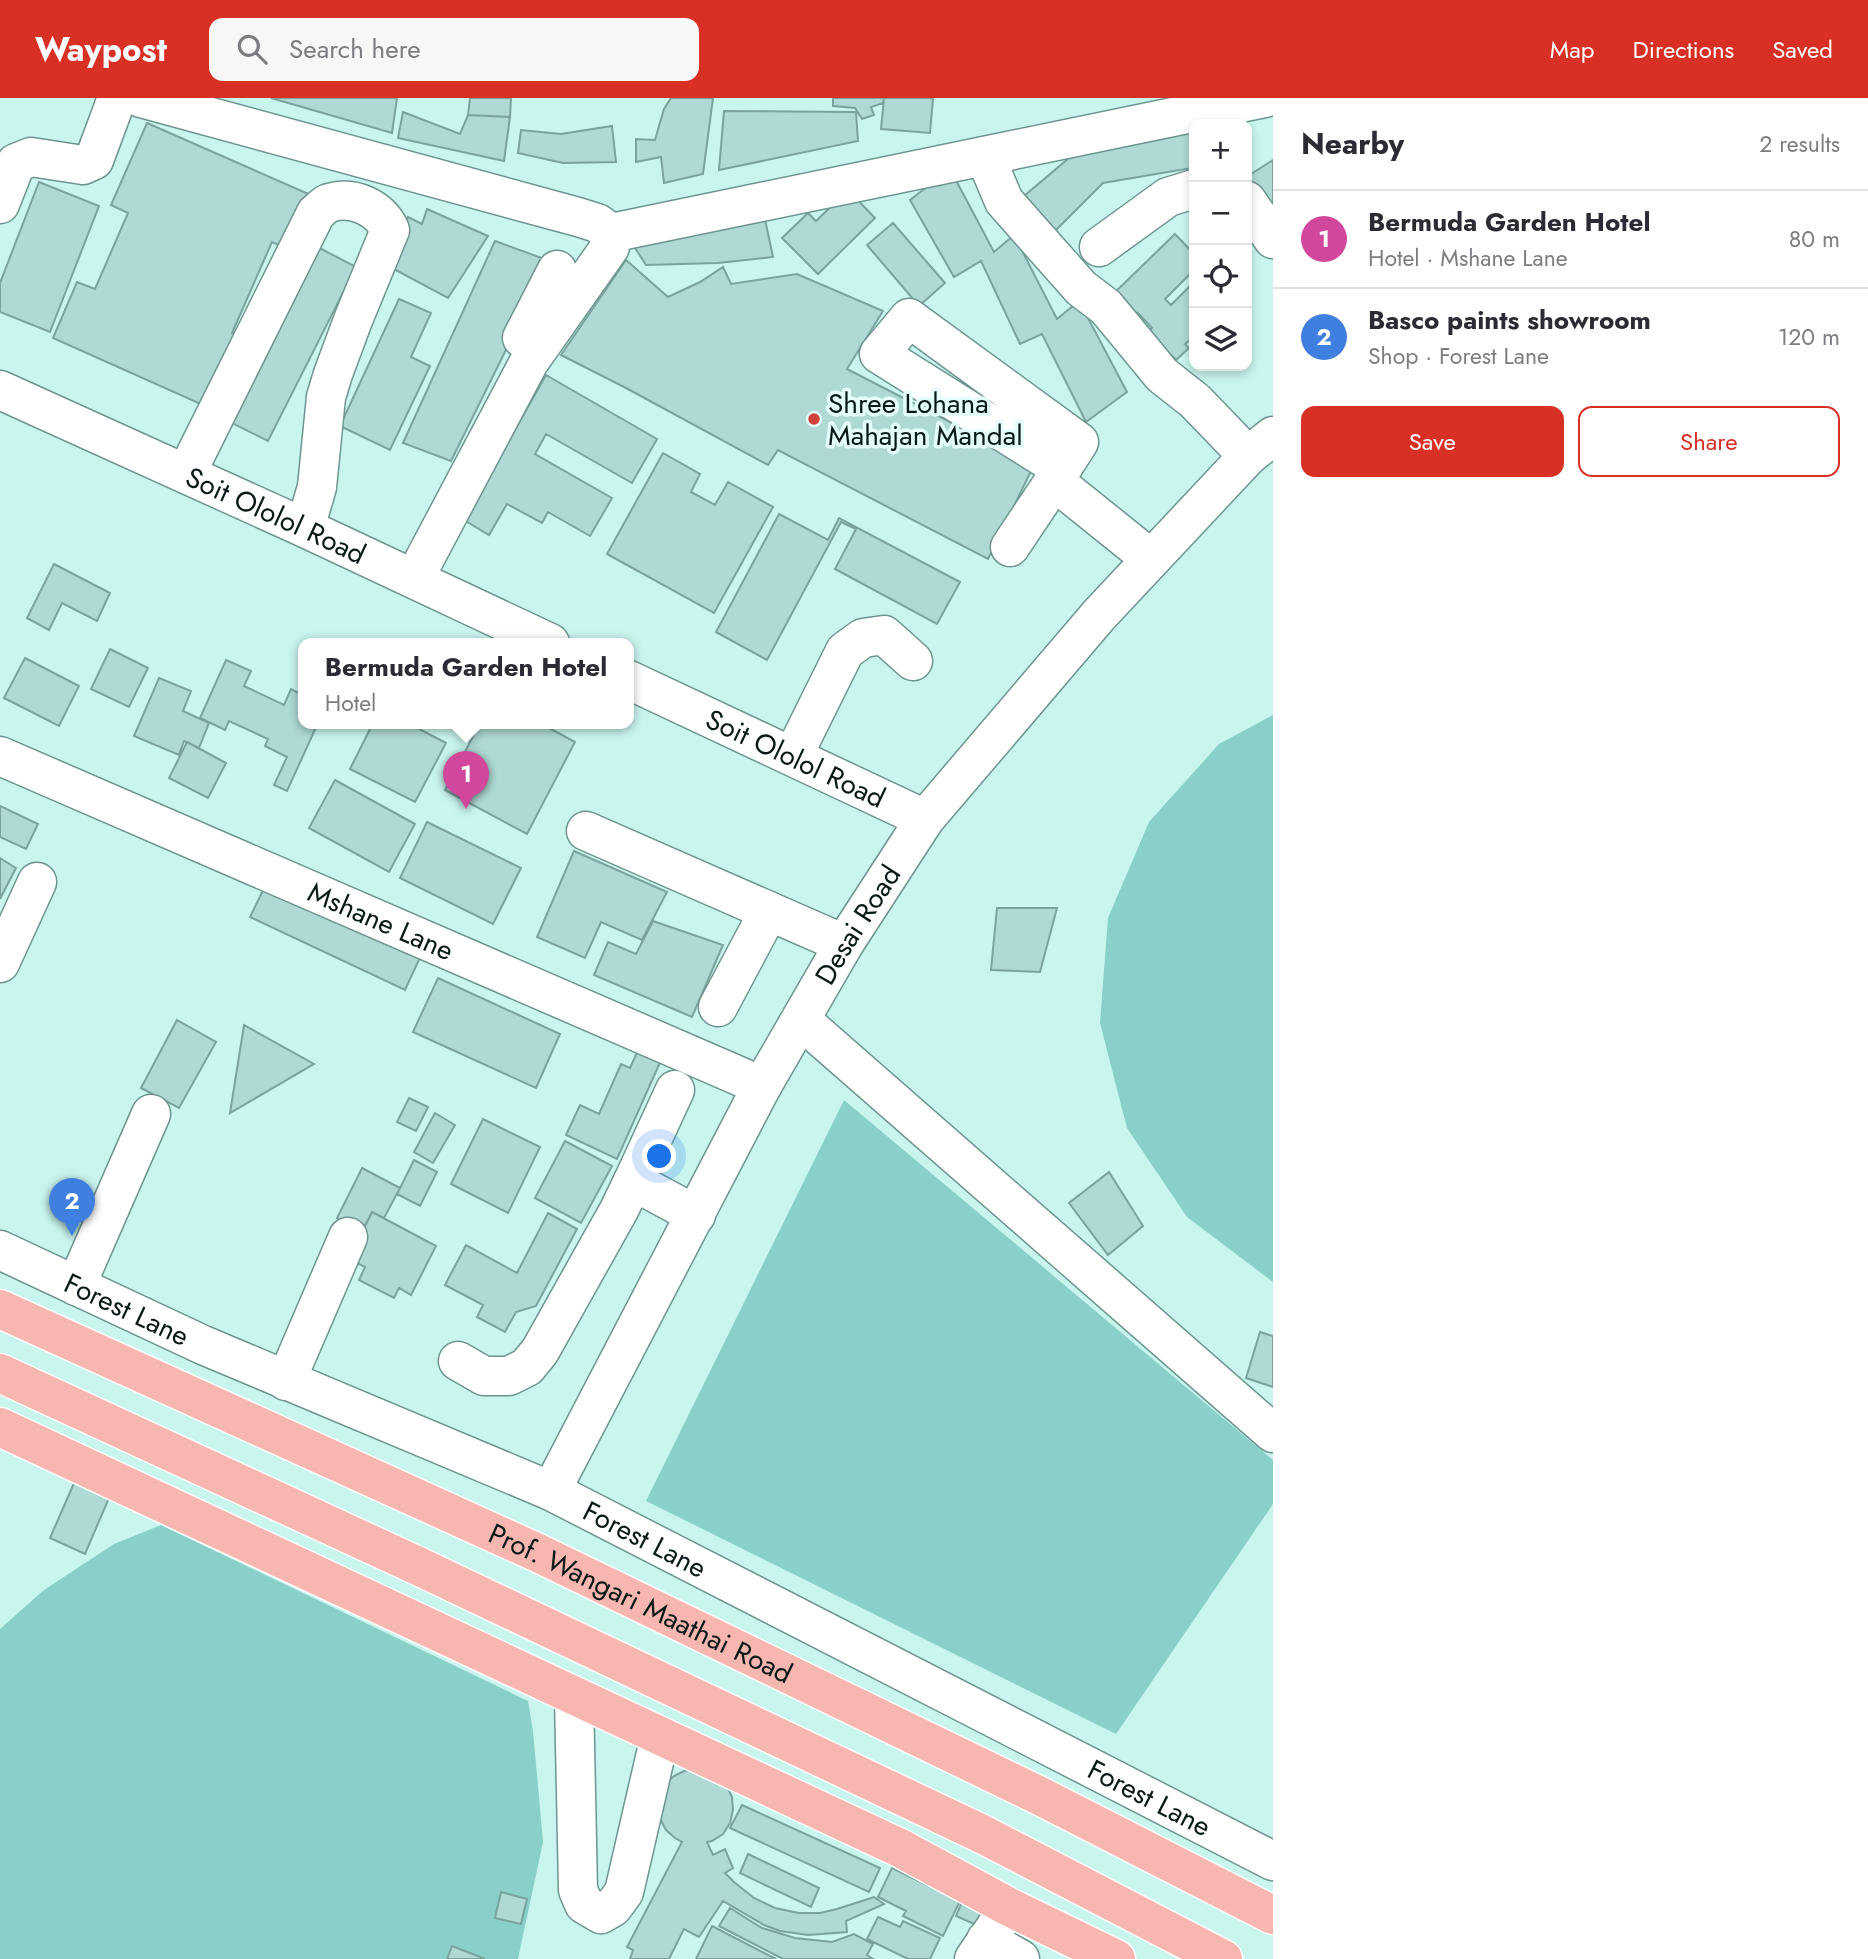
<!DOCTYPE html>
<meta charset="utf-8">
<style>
body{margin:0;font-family:Jost,sans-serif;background:#f7f7f7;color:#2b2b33}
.controls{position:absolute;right:21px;top:21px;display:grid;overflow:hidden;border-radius:14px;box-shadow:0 4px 10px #0003}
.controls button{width:63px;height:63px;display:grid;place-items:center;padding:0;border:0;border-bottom:2px solid #e1e1e2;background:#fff;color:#2b2b33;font:35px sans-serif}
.you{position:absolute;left:660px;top:1059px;width:24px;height:24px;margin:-18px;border:5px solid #fff;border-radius:50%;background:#1a73e8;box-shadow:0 0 0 10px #1a73e833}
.badge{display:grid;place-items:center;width:46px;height:46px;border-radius:50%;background:#d93025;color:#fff;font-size:23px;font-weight:700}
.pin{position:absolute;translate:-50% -58px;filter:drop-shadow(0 2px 4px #0008)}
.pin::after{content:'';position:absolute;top:37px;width:24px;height:21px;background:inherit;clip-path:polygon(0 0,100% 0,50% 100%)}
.popup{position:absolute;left:298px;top:540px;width:336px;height:91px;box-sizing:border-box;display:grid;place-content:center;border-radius:14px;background:#fff;filter:drop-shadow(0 2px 5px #0005);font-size:23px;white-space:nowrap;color:#7c7c81}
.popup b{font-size:26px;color:#2b2b33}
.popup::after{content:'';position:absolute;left:50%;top:100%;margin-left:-14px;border:14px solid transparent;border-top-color:#fff}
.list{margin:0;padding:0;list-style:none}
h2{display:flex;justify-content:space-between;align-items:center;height:91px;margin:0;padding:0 28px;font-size:30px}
h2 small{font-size:23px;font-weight:400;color:#7c7c81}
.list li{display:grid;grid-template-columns:46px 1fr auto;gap:21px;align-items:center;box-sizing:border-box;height:98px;padding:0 28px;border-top:2px solid #e1e1e2}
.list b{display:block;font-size:26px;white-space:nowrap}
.list p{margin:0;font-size:23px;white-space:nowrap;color:#7c7c81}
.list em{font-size:23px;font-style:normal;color:#7c7c81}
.actions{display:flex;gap:14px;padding:21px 28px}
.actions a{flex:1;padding:16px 0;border:2px solid #d93025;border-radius:14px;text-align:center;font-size:24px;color:#d93025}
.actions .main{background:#d93025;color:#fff}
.icon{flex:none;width:38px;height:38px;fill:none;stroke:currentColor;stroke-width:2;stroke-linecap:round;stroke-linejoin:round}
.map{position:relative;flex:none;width:1273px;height:1861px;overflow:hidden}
header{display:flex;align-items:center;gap:42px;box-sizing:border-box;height:98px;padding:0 35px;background:#d93025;color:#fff}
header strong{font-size:33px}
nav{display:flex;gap:38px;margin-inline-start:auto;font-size:24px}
.search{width:490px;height:63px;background:#f7f7f7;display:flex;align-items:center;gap:18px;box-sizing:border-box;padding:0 24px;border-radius:14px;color:#7c7c81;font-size:26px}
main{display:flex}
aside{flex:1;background:#fff}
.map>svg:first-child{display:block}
.green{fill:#88d0c8}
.building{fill:#aed9d4;stroke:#7aa39e;stroke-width:2}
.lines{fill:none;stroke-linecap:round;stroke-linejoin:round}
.minor-casing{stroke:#6c9590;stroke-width:41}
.major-casing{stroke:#fff;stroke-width:41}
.minor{stroke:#fff;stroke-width:38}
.major{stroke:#f7b6af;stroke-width:38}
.poi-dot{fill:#cf413a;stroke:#e4fefb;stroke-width:2.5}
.labels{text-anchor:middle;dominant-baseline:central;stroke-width:7;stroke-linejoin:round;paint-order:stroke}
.poi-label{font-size:28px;fill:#081917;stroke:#e4fefb;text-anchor:start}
.street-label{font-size:28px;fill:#081917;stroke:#e4fefb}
</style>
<header>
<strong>Waypost</strong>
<div class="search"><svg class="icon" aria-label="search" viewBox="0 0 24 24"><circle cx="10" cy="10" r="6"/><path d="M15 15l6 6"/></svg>Search here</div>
<nav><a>Map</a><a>Directions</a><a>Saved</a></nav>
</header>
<main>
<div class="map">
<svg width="1273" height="1861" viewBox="0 0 1273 1861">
<rect width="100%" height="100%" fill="#c9f5ef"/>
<path class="green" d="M1273,617v567l-86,-65 -60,-89 -27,-105 8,-105 41,-96 70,-78z
M844,1002l429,360v44l-157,230 -470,-233z
M161,1427l367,176 5,30 10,111 -25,117h-518v-330l44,-39 70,-46z"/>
<path class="building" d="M271,0h126l-5,35z
M470,0h41l-1,19 -42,-2z
M671,0h42l-10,76 -39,9 -3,-26 -25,5v-23l19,1 9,-31z
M833,0h51l-1,5 -12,4 3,8 -12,4 -7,-11 -22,-2z
M884,0h49l-3,35 -49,-4z
M1234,10l4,16h-44v34l-3,1 1,9 -89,15 -53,53 -33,-34 65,-55z
M724,13l132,1 2,29 -139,29z
M403,14l57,22 8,-19 42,2 -6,44 -106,-23z
M147,25l166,73 -23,54 -18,-8 -40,91 14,6 -32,71 -161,-72 24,-56 18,7 33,-76 -17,-8z
M612,28l4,36 -53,1 -45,-10 3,-23 40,4z
M1273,62v53l-25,-37z
M950,71l44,83 20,-17 43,84 22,-18 48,91 -41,30 -44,-88 -22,10 -39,-83 -27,16 -44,-77z
M39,84l60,24 -49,126 -50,-20v-29z
M848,92l27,28 -57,56 -36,-36 26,-25 8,8z
M427,111l61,27 -40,62 -58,-31 18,-50 14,7z
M763,112l10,47 -55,6 -72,2 -18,-28z
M893,125l52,60 -26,23 -52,-61z
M1175,136l19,20v16l-29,29 6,6 23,-23v60l-4,-2 -5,4 4,4 -13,12 -5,-5 -6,5 -18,-27 5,-5 -14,-15 -9,9 -22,-22z
M495,143l55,20 -99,200 -48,-18z
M308,144l48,25 -88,174 -48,-24z
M626,162l42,37 32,-15 23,-15 8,17 66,-10 86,37 -36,58 187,96 -46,94 -210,-109 -10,15 -142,-77 -65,-33z
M399,201l32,14 -20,44 19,9 -40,84 -50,-24z
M546,277l111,64 -25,44 -86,-49 -11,20 77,44 -22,38 -42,-24 -6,11 -35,-19 -18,31 -25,-15z
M663,355l37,21 -9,18 24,13 13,-23 45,25 -59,106 -107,-59z
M779,416l49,26 11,-22 121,64 -23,42 -102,-55 21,-40 -15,-7 -74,138 -51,-28z
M54,466l56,29 -13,28 -35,-18 -13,27 -22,-12z
M110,551l38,19 -19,39 -38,-18z
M25,560l54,28 -20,40 -55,-28z
M226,562l25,11 -7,15 40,19 7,-16 12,6v28h15l-31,68 -13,-6 13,-28 -22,-11 3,-7 -39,-18 -4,9 -25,-12z
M159,580l32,13 -8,20 26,12 -10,25 -15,-7 -5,14 -45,-19z
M373,625h35l38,20 -31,59 -65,-33z
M447,625h25l-5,10z
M480,625h60l35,19 -48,92 -82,-44z
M187,644l39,21 -18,35 -39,-20z
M335,682l80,44 -26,48 -80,-44z
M0,708l38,18 -12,25 -26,-12z
M427,724l94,46 -28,56 -93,-46z
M574,753l93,41 -25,48 -41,-18 -16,36 -48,-21z
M0,760l16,10 -16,31z
M269,780l154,73 -18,39 -155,-73z
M997,810h60l-17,64 -49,-2z
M653,823l70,24 -31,72 -98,-42 14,-33 28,12z
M438,880l122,56 -24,54 -123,-56z
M177,922l39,22 -37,66 -38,-20z
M244,927l70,39 -84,49z
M639,950l23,10 -45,101 -51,-24 14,-30 19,9 22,-50 9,4z
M409,1000l19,9 -12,24 -19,-9z
M435,1015l20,12 -22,38 -19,-11z
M483,1021l57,28 -32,66 -57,-29z
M565,1043l47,25 -31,57 -46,-25z
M414,1062l23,12 -17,34 -23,-12z
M362,1070l38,20 -16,30 -12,-6 -10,19 -25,-13z
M1109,1074l34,54 -35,29 -39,-52z
M372,1114l64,34 -25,49 -12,-7 -5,10 -35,-18 6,-13 -16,-8z
M548,1115l29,16 -41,77 -20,6 -11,20 -28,-15 6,-12 -38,-20 21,-40 51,28z
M1260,1234l13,4v51l-27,-9z
M74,1385l35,15 -24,56 -35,-16z
M697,1671l30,17 5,11 1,13 -3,13 -7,11 -11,7 -5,1 6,13 12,-6 8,19 -8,5 9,9 20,16 21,10 24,5h21l17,-4 37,-12 10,7 -38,17 1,11 -39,3 -28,-4 -16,-6 -41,-24 -24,36 -15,-8 -15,30h-39l3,-9 -6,-3 55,-105 -7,-4 -9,-8 -6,-11 5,-35 9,-8 10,-5z
M742,1707l138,63 -11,24 -139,-64z
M748,1756l71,34 -8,19 -71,-34z
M892,1770l68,33 -17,35 -40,-20 3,-5 -28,-14z
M501,1794l26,7 -6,25 -26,-6z
M962,1804l26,11 -7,14 -25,-11z
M730,1810l32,20 33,10 37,4 22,-8 19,10 -6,11 6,4h-90l-64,-33z
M878,1819l22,10 3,-6 37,17 -10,21h-22l-41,-20z
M712,1828l64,33h-80z
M452,1848l33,13h-38z"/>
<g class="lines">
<g class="minor-casing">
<g id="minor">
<path d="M141,0l437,119 19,6 14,10 -1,14 -81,115 -115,217"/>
<path d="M985,58l19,45 77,87 25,19 56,68 33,26 53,55"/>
<path d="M1247,103l26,38"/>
<path d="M0,106l16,-41 15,-6 52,8 11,-5 23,-62"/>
<path d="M611,135l654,-135"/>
<path d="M1099,149l69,-50 26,-8"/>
<path d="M522,240l35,-68"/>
<path id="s1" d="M0,292l305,138 245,115"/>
<path d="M1062,371l-183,-115 30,-36 170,124 -25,39 97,78"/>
<path d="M186,376l130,-261c4,-3 8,-8 13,-10 24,-8 51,5 61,27l-37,90 -20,54 -7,23 -9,90 -12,41"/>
<path d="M1010,449l44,-66"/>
<path id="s2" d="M629,582l296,139"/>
<path id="s3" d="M0,658l762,330"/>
<path d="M793,658l52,-105 18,-13 21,-3 29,26"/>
<path d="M586,733l258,113"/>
<path d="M0,865l37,-81"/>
<path d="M718,909l51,-96"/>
<path d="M801,922l472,413"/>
<path d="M633,1083l42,-91"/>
<path id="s4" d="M0,1152l203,95 348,146 722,370"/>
<path d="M76,1188l75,-172"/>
<path d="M458,1263l26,15h25l18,-9 13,-16 79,-141 14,-29 63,34"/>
<path d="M286,1283l62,-144"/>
<path id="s5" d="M551,1393l211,-405 82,-142 81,-125 174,-204 149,-159 25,-20"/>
<path d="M574,1598l4,194 6,14 17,10 12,-7 11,-15 36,-156"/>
<path d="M986,1842l34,19"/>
<path d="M974,1861l35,-52"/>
</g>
</g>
<g class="major-casing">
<g id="major">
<path id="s6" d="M0,1211l538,244 498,241 237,121"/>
<path d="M0,1275l418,193 564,268 241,125"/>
<path d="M0,1329l900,421 109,59 107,52"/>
</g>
</g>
<use href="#minor" class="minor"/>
<use href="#major" class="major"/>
</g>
<circle class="poi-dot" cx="814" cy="321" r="7"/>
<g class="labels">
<g class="poi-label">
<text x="828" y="305">Shree Lohana<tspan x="828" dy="32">Mahajan Mandal</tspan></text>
</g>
<g class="street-label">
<text stroke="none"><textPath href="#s1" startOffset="303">Soit Ololol Road</textPath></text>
<text stroke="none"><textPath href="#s2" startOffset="184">Soit Ololol Road</textPath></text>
<text stroke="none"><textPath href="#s3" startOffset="415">Mshane Lane</textPath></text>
<text stroke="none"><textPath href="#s5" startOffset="644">Desai Road</textPath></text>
<text stroke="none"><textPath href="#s4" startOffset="140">Forest Lane</textPath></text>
<text stroke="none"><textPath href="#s4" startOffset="707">Forest Lane</textPath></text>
<text stroke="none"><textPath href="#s6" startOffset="705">Prof. Wangari Maathai Road</textPath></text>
<text stroke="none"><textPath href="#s4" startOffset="1274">Forest Lane</textPath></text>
</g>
</g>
</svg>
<div class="controls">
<button>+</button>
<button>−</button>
<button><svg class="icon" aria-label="locate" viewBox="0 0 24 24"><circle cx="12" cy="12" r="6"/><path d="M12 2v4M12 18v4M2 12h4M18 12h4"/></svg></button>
<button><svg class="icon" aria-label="layers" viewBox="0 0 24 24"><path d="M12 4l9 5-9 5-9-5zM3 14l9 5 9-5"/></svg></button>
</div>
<div class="you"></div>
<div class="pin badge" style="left:466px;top:711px;background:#d1479c">1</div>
<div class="popup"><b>Bermuda Garden Hotel</b>Hotel</div>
<div class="pin badge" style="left:72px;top:1138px;background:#3f7fe0">2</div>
</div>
<aside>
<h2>Nearby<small>2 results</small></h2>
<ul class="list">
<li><span class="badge" style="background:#d1479c">1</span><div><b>Bermuda Garden Hotel</b><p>Hotel · Mshane Lane</p></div><em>80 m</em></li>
<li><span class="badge" style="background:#3f7fe0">2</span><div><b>Basco paints showroom</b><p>Shop · Forest Lane</p></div><em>120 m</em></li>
</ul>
<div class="actions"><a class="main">Save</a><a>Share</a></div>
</aside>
</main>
